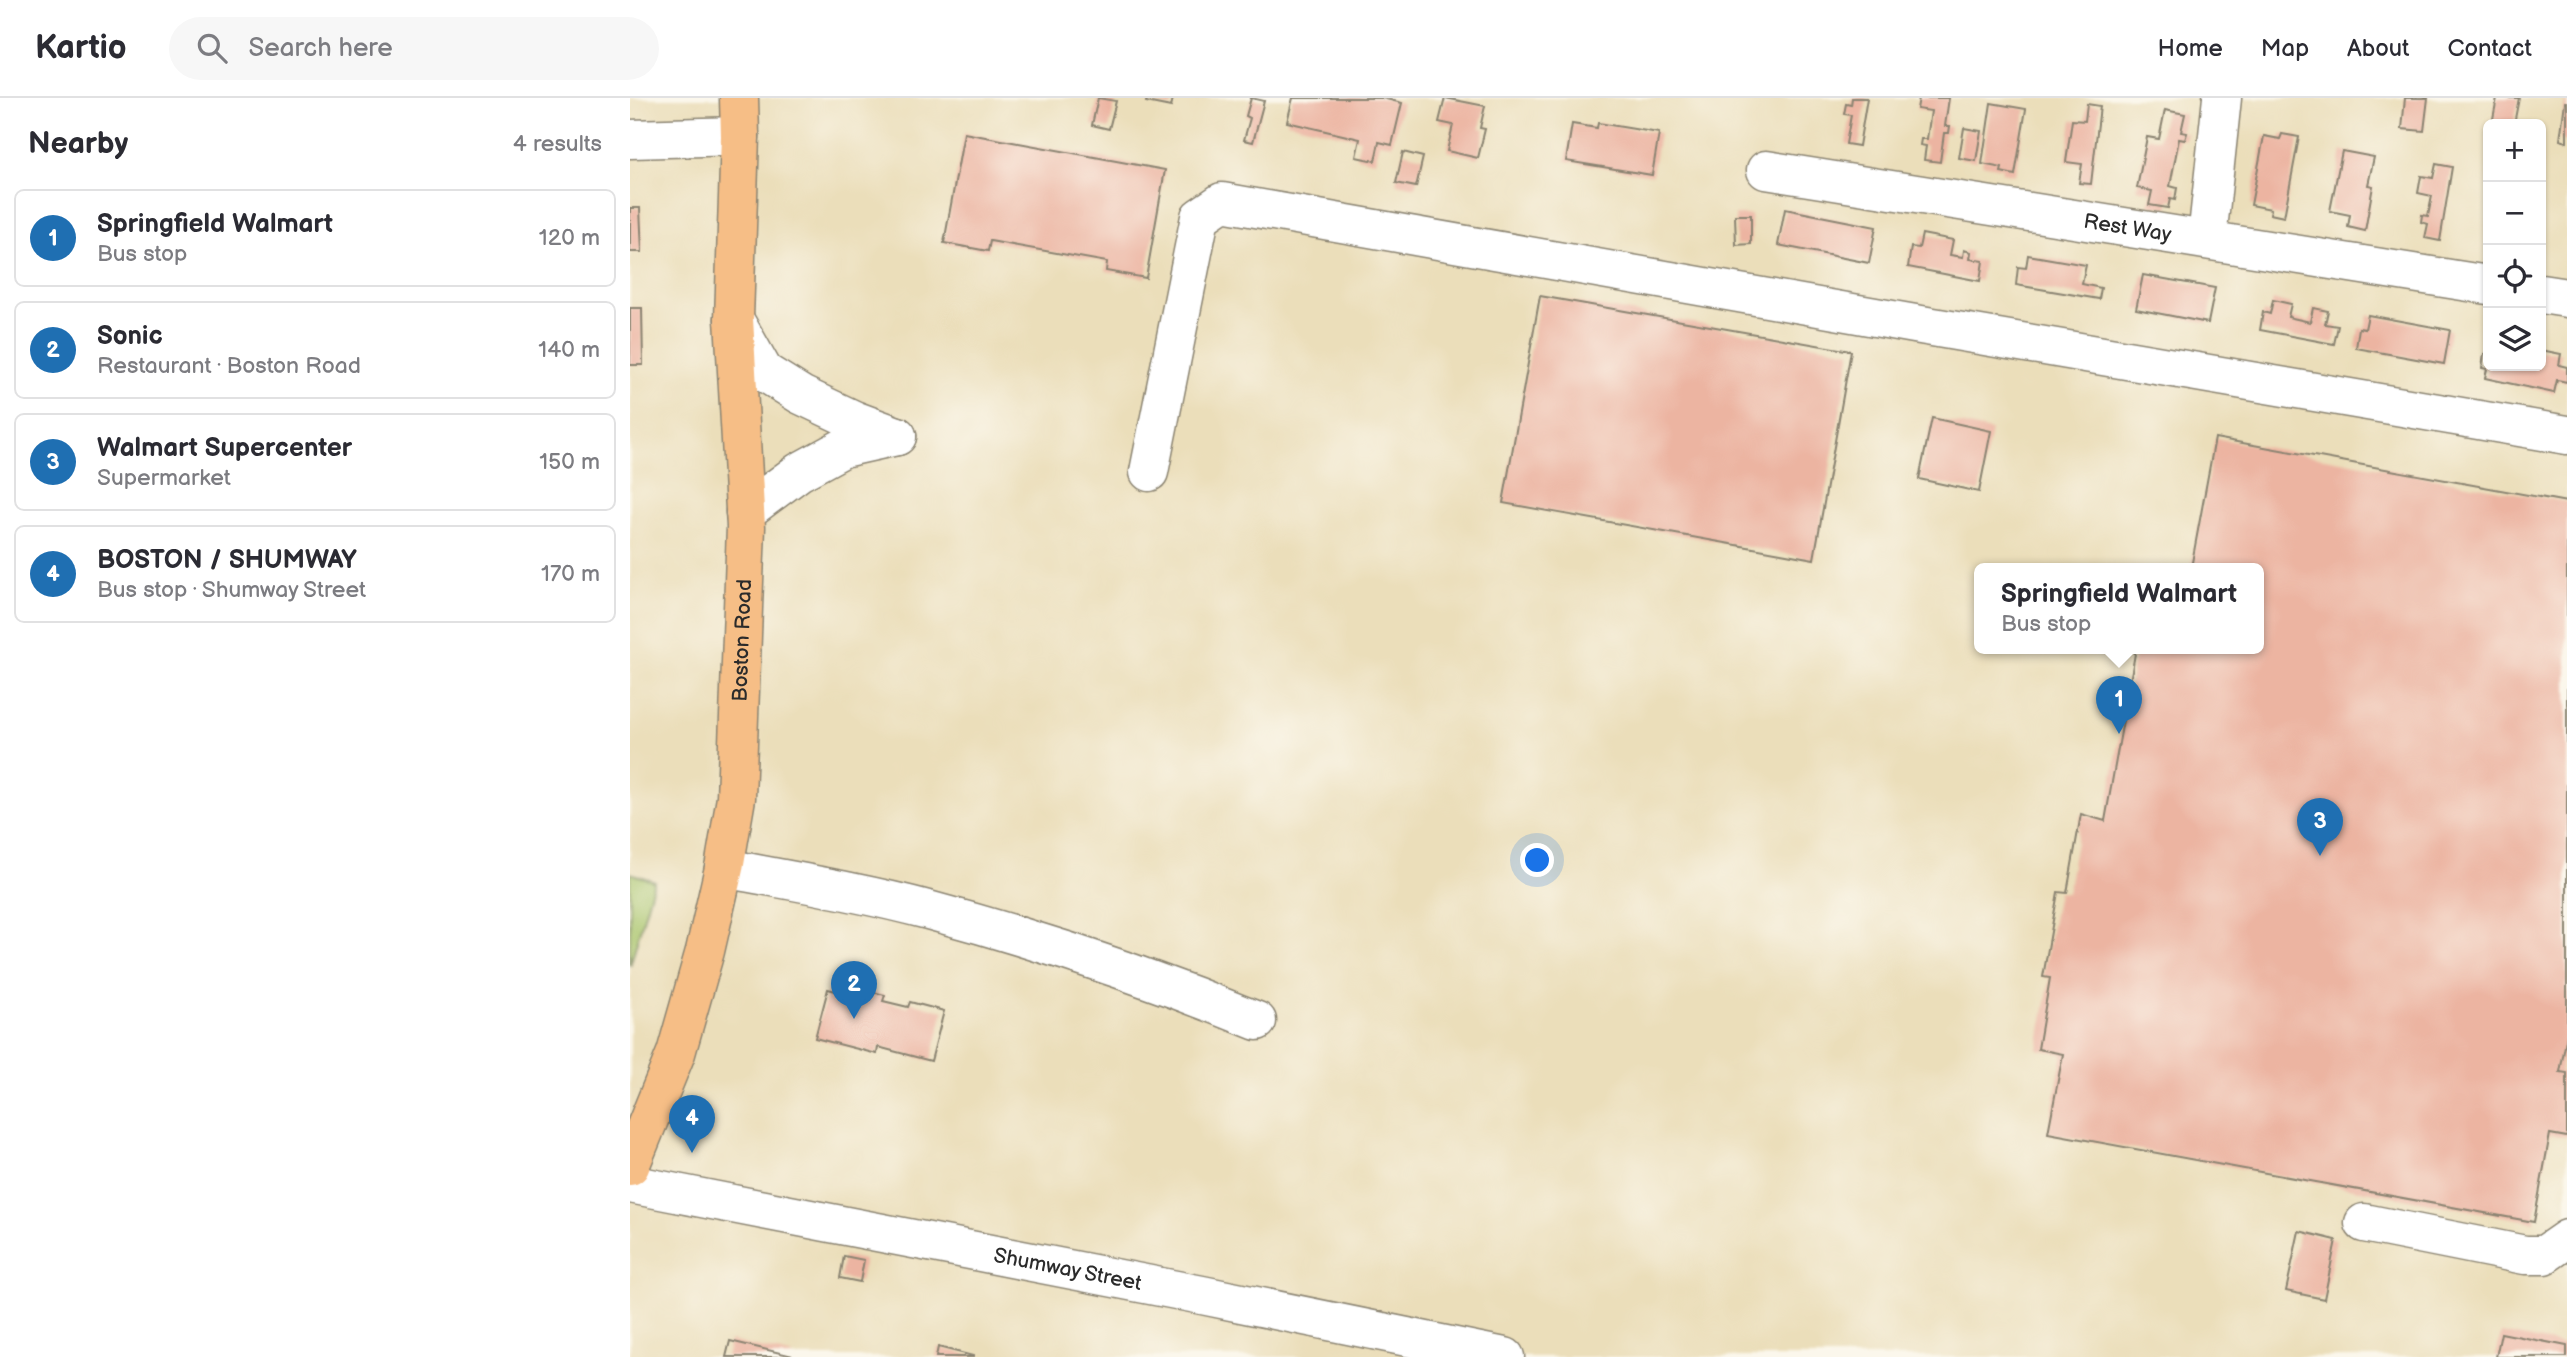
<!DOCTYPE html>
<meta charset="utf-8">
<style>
body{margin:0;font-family:"Balsamiq Sans",sans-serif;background:#f7f7f7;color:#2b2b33}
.controls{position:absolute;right:21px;top:21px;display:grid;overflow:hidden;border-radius:10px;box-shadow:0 2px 5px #0004}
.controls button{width:63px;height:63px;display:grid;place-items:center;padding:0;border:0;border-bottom:2px solid #e1e1e2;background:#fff;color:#2b2b33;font:35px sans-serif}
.you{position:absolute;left:908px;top:763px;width:24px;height:24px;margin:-18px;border:5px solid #fff;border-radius:50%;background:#1a73e8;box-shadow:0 0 0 10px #1a73e833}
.badge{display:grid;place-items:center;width:46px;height:46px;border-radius:50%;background:#1f6fb2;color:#fff;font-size:23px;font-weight:700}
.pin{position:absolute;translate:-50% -58px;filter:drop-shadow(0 2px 4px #0008)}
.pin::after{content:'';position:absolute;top:37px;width:24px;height:21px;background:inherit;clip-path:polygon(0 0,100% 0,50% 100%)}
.popup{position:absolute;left:1344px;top:465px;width:290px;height:91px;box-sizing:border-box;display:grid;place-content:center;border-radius:10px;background:#fff;filter:drop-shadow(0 2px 5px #0005);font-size:23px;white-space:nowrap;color:#7c7c81}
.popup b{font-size:26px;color:#2b2b33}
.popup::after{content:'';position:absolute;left:50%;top:100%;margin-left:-14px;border:14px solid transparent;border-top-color:#fff}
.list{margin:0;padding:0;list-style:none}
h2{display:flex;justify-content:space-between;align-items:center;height:91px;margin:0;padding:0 28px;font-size:30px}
h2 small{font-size:23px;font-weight:400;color:#7c7c81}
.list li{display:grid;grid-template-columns:46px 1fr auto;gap:21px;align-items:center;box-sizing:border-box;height:98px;margin:0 14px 14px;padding:0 14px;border:2px solid #e1e1e2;border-radius:10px}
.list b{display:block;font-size:26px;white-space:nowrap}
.list p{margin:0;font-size:23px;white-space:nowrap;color:#7c7c81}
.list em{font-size:23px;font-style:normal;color:#7c7c81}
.icon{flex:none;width:38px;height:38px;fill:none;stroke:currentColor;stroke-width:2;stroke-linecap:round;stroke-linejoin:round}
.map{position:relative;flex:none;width:1937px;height:1259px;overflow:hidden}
header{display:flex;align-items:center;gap:42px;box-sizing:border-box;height:98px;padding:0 35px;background:#fff;border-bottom:2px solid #e1e1e2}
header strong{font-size:33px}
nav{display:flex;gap:38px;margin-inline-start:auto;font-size:24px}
.search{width:490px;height:63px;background:#f7f7f7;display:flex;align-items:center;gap:18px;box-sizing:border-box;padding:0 24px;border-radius:38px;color:#7c7c81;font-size:26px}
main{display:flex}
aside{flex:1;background:#fff}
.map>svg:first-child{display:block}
.green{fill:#a8c46b;stroke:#6a784b;stroke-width:2}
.building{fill:#ecb4a1}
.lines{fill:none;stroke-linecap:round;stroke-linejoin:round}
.minor-casing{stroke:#8b8472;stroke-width:41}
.major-casing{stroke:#8b8472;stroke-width:41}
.minor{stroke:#fff;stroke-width:38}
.major{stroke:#f6be86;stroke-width:38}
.labels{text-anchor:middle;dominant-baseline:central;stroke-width:5;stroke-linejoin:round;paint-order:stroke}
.street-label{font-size:21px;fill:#2b2b2b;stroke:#fbf7ec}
</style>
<header>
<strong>Kartio</strong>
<div class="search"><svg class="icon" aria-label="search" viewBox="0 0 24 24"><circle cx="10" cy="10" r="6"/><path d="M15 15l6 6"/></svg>Search here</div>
<nav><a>Home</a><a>Map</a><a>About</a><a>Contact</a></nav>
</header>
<main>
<aside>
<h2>Nearby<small>4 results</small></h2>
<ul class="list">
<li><span class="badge">1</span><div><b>Springfield Walmart</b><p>Bus stop</p></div><em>120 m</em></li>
<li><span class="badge">2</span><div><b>Sonic</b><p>Restaurant · Boston Road</p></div><em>140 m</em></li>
<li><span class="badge">3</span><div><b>Walmart Supercenter</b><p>Supermarket</p></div><em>150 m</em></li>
<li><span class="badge">4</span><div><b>BOSTON / SHUMWAY</b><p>Bus stop · Shumway Street</p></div><em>170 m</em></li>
</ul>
</aside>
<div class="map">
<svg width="1937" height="1259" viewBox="0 0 1937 1259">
<rect width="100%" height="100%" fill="#fbf7ec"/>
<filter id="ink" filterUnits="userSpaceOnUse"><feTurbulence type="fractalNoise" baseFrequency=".0143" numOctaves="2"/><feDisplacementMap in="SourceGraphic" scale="14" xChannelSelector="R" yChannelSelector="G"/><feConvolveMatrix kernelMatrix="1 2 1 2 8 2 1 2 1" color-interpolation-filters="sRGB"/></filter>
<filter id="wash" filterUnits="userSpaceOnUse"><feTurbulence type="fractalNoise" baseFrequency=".00686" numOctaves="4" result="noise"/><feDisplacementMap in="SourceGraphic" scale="28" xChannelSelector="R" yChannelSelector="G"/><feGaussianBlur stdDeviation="1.57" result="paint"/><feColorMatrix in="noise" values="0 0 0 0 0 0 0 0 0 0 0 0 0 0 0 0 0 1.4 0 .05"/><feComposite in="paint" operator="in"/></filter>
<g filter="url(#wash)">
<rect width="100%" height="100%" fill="#ebdeba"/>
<path class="green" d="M0,775l24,8 -24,85z"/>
<g id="blocks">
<path class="building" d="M468,0l18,3 -7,28 -17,-4z
M517,0h26l-2,9 -25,-5z
M621,0l13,3 -11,41 -9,-2 6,-22 -4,-2z
M663,0h89l20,5 -10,42 -13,-3 -4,19 -19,-4 4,-18 -73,-17z
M815,0l40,8 -5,22 5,1 -7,29 -31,-7 6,-26 -14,-3z
M1222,0h15l-8,48 -13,-2 5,-29 -7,-1 2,-10 5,1z
M1289,0h30l-4,28h5l-1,7h-5l-4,29 -16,-2 2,-14 -6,-1 1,-6h6l4,-28 -14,-2z
M1775,0h23l-4,33 -22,-2z
M1867,0h22l-5,26h-22z
M1935,4h2v40l-7,-2z
M1361,5l35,6 -11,66 -14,-3 1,-4 -20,-4z
M1457,6l13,2 -9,78 -12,-1 3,-19 -16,-2 6,-42 13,1z
M1535,12l20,4 -4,18 6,1 -2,7 -6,-1 -9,47 7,2 -2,12 -5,-1 -2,9 -19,-3 3,-14 -15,-3 10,-51 12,2z
M968,25l61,10 -7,42 -86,-14 6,-37 25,4z
M1334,30l17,3 -5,30 -17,-3z
M334,35l201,37 -19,108 -40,-7 1,-9 -117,-21 -2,10 -44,-8z
M1652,36l17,3 -15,80 -14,-3 1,-5 -20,-4 13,-69 16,3z
M1712,53l32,6 -6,28 5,1 -8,45 -17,-4 2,-12 -20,-4z
M773,54l20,5 -7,30 -20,-4z
M1806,66l16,3 -12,74 -15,-3 3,-14 -7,-2 1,-7 6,1 4,-20 -14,-3 3,-17 12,2z
M0,110h10l2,44h-12z
M1155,111l91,18 -7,36 -91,-18z
M1105,117h16v29l-15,1z
M1292,136l31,6 -3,15 13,2 1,-7 7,2 -1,7 13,2 -3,20 -72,-14 3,-20 8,1z
M1398,157l58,10 -4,19 19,4 -2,11 -83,-14 2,-18 8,1z
M1513,177l72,13 -7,35 -72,-14z
M910,198l311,55 -37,208 -311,-56z
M1643,202l18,4 -3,13 22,5 3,-14 15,3 -3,13 13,2 -4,18 -74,-14 3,-18 7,2z
M0,210h12l1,57h-13z
M1738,217l82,15 -6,34 -88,-16 3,-20 6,1z
M1911,252l20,4 -2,11 8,2v15l-10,-2 -3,13 -69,-15 2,-9 -5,-1 2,-14h4v12h53z
M1302,320l59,13 -12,61 -60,-13z
M1585,340l352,64v533l-7,37 7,1v64l-17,-3 -16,88 -486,-89 15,-79 -25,-5 12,-71 -7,-1 15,-85 9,1 14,-79 24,7 31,-173h123v-80h-68z
M198,891l39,10 1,-8 17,4 -2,6 25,6 2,-5 34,9 -13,50 -53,-14 -1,7 -62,-16z
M1669,1133l37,9 -12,59 -38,-8z
M214,1158l20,4 -4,22 -20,-4z
M1871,1235l66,13v11h-71z
M100,1243l63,15v1h-67z
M308,1249l35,9v1h-37z"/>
</g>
</g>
<g filter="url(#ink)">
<use href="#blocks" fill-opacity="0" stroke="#8b8472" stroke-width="2"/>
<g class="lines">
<g class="minor-casing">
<g id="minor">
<path d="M0,41l110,-3"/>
<path id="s1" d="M1136,72l722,115"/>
<path d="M1577,141l15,-141"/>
<path d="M1911,196l26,4"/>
<path d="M104,221l30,53 37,23 53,25 43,16"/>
<path d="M519,374l51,-255 22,-15 693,122 652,111"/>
<path d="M115,414l54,-40 44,-24 54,-12"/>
<path d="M94,770c68,13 137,24 204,42 112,30 222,67 329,111"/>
<path id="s2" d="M0,1086l572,111 303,62"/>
<path d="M1734,1125l161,32h19l23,-16"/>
</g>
</g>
<g class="major-casing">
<g id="major">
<path id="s3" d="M0,1068l46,-113 29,-102 19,-83 12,-70 10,-271 -12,-208 6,-183 -1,-38"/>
</g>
</g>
<use href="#minor" class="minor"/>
<use href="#major" class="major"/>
</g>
</g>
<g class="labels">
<g class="street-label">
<text stroke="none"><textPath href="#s1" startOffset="366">Rest Way</textPath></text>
<text stroke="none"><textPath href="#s3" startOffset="542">Boston Road</textPath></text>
<text stroke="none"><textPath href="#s2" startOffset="446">Shumway Street</textPath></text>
</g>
</g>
</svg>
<div class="controls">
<button>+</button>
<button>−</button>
<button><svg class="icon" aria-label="locate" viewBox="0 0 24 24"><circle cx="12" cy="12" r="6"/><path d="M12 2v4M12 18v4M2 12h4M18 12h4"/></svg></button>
<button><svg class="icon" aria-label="layers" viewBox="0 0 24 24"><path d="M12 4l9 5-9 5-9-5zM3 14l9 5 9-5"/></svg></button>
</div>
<div class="you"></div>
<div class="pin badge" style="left:1489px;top:636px">1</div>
<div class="popup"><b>Springfield Walmart</b>Bus stop</div>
<div class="pin badge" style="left:224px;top:921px">2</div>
<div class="pin badge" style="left:1690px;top:758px">3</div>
<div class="pin badge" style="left:62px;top:1055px">4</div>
</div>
</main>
